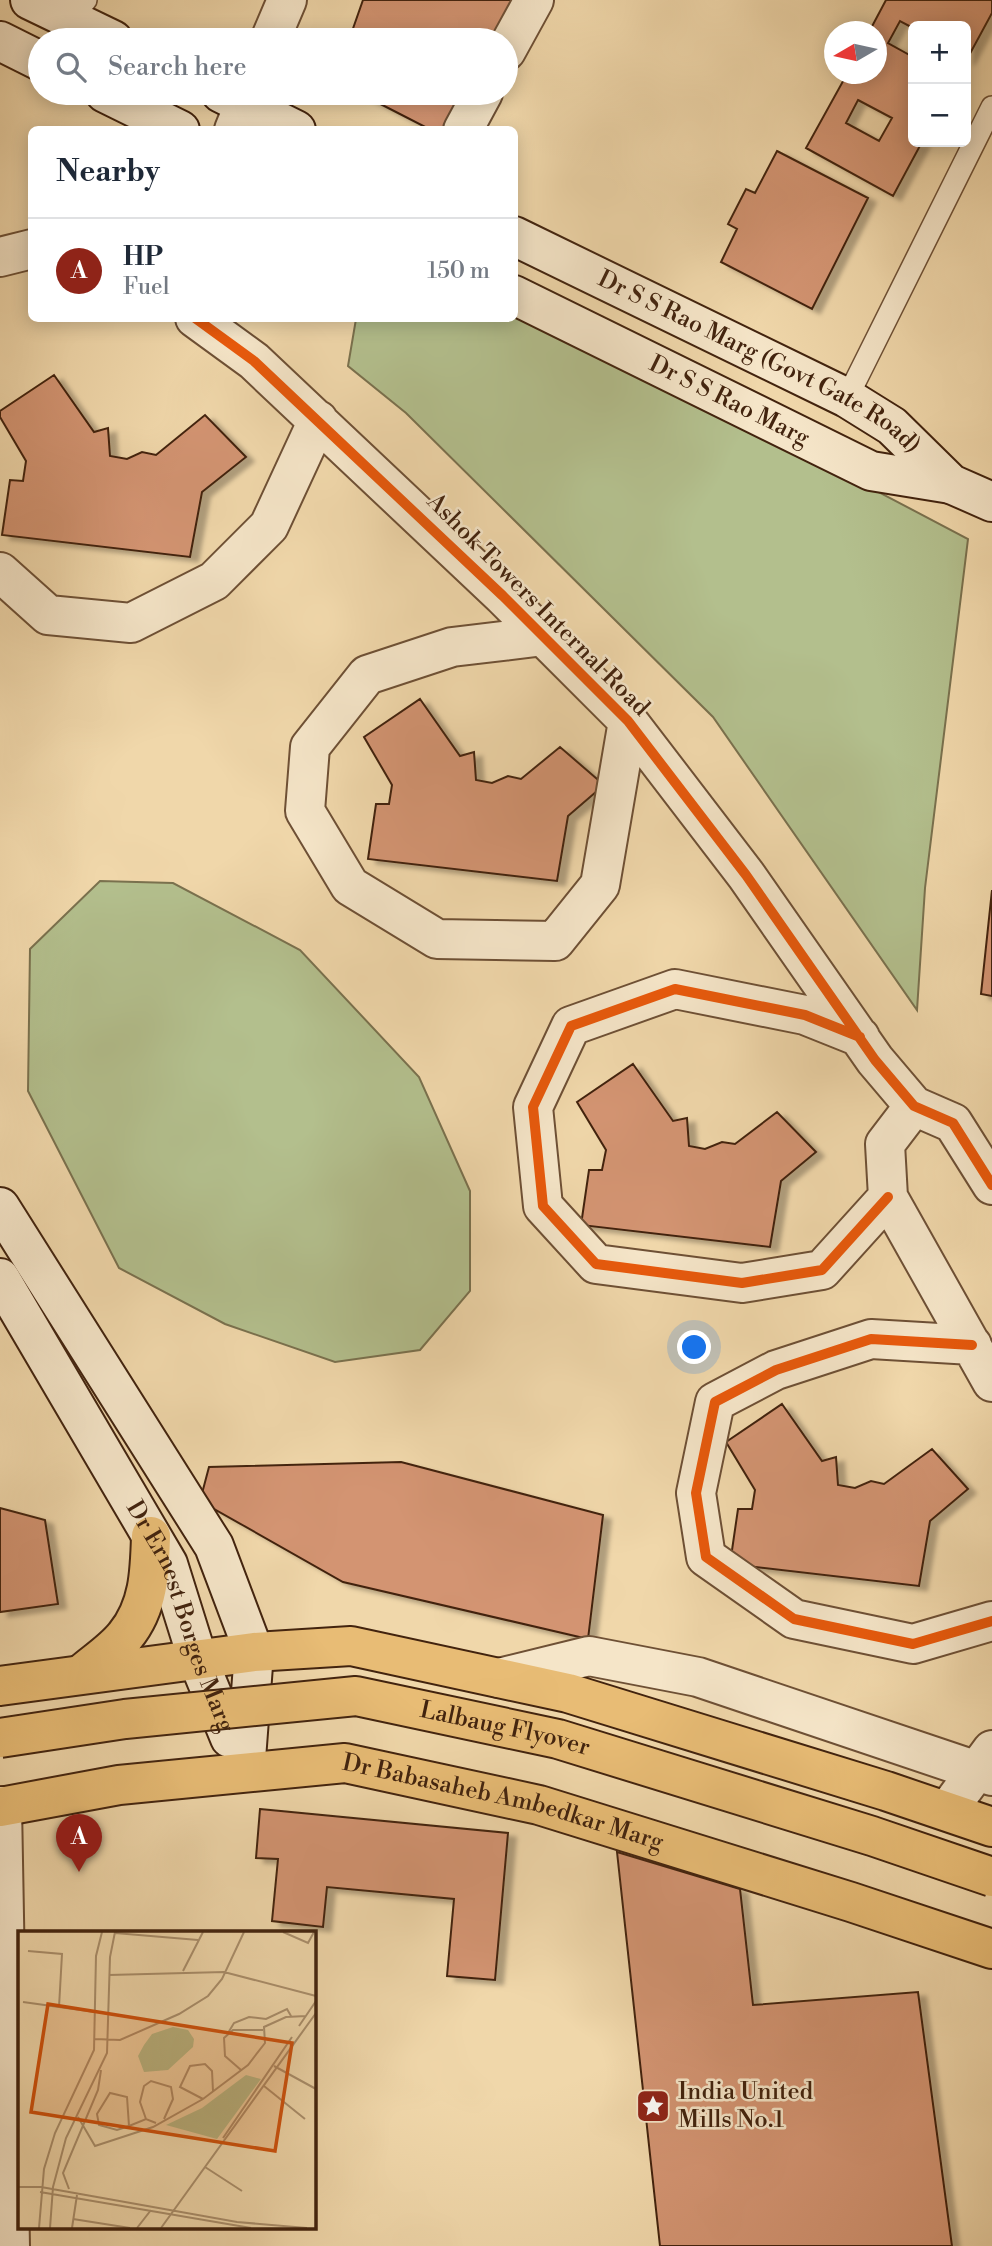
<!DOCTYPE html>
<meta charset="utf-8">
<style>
body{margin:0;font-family:"Libre Bodoni",serif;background:#f2f2f3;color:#1f2937}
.controls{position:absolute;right:21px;top:21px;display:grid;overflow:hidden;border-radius:10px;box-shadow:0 4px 18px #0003}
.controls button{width:63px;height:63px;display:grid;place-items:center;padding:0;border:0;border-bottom:2px solid #e0e1e3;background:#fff;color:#1f2937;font:35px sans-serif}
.compass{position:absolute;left:824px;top:21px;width:63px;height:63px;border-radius:50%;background:#fff;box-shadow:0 4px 18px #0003;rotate:261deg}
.you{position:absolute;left:695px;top:1348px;width:24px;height:24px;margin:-18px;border:5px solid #fff;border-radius:50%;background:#1a73e8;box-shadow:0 0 0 10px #1a73e833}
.badge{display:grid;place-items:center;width:46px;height:46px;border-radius:50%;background:#8f2418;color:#fff;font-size:23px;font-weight:700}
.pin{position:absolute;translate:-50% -58px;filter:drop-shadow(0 2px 4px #0008)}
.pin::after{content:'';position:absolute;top:37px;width:24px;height:21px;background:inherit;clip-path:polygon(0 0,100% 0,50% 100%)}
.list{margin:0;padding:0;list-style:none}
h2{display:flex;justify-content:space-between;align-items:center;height:91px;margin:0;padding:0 28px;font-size:30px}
h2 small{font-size:23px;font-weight:400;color:#747a83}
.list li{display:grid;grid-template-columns:46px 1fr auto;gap:21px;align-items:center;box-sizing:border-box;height:105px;padding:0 28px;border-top:2px solid #e0e1e3}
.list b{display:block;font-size:26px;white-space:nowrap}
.list p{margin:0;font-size:23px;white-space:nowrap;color:#747a83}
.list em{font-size:23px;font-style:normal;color:#747a83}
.icon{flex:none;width:38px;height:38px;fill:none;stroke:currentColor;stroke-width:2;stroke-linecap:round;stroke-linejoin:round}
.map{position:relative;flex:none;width:992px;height:2246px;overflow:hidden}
.search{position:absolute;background:#fff;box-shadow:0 4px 18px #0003;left:28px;top:28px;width:490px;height:77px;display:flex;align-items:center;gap:18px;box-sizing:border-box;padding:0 24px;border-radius:38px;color:#747a83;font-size:26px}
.panel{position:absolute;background:#fff;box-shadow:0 4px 18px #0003;left:28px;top:126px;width:490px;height:196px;border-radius:10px}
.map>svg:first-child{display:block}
.green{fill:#b3bf8d;stroke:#7a714e;stroke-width:2}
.building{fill:#d39472;stroke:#42230e;stroke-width:2;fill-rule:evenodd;filter:url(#shadow)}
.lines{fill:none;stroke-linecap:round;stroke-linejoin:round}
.service-casing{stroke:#6e5035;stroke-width:24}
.minor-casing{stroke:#6e5035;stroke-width:42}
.tertiary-casing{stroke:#6e5035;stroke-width:42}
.secondary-casing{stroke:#42230e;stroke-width:42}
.trunk-casing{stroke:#42230e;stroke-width:42}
.service{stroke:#f5e5c8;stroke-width:21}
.minor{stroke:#f5e5c8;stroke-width:38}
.tertiary{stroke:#f5e5c8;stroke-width:38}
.secondary{stroke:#f5e5c8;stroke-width:38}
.trunk{stroke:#e8bc75;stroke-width:38}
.trunk-bridge-casing{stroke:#42230e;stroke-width:42;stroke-linecap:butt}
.trunk-bridge{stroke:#e8bc75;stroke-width:38}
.cycleway-casing{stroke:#f5e5c8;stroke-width:15}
.cycleway{stroke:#e8590c;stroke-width:10}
.labels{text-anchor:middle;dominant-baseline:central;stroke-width:5;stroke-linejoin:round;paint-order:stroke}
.street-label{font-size:24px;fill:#42230e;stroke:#f5e5c8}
.poi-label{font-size:24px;fill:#42230e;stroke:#f5e5c8;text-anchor:start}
.inset-road{fill:none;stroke:#aa8f6c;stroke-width:2}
.view{fill:#cf510c;fill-opacity:0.15;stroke:#cf510c;stroke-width:3.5}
.inset-edge{fill:none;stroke:#42230e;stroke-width:3.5}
</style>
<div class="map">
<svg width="992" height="2246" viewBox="0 0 992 2246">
<defs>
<filter id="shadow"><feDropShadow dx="8" dy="4.5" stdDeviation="2" flood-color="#0004"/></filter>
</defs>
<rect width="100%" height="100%" fill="#f0d7aa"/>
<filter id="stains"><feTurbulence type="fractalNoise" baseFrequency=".00286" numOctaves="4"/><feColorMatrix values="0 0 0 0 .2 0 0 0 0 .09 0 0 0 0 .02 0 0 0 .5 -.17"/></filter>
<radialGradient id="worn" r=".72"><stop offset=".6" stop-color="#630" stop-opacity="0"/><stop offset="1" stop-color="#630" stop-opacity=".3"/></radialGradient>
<path class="green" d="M515,301l453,238 -43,349 -8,122 -204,-293 -307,-304 -58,-47 8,-47 158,-1z
M100,881l73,2 127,67 119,127 51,114v100l-50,59 -85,12 -110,-38 -106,-56 -91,-177 2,-142z"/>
<path class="building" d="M363,0h150l-22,40h-142z
M886,0h106v13l-26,48v-35h-53v2l-13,-7 -12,22 25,14v85h9l-29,54 -87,-48 41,-74h29v-42h-7zM858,100l34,18 -13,23 -33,-18z
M359,93h103l-20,37h-11z
M777,151l91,47 -56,111 -91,-47 16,-33 -9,-5 18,-35 9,4z
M54,375l40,57 14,-4 2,28 17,3 15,-7 14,3 49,-40 41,42 -44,35 -12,65 -188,-22 8,-55 13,1 3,-20 -26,-44v-6z
M420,699l40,57 14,-4 2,28 16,3 16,-7 13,3 39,-32 44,38 -36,31 -11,65 -189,-22 8,-55h13l3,-19 -28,-48z
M992,890v106l-11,-2z
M633,1064l40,57 14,-3 2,28 16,3 17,-7 13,2 42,-32 39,40 -35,29 -11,66 -189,-22 8,-55h13l4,-20 -29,-48z
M782,1404l40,57 14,-4 2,28 17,3 16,-7 13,3 48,-35 36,40 -38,32 -11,65 -189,-22 8,-55h14l3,-19 -29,-48z
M401,1462l202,53 -15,124 -245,-57 -143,-81 9,-34z
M0,1508l45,12 13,84 -58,8z
M260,1809l248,24 -13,147 -48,-4 7,-77 -127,-12 -4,40 -51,-6 6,-62 -22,-1z
M617,1852l123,37 13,116 165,-13 34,254h-292z"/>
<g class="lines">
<g class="service-casing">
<path id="service" d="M68,18l18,-18
M847,398l145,-291"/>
</g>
<g class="minor-casing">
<path id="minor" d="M270,40l17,-40
M506,51l28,-51
M234,130l15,-37
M463,130l20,-37
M0,257l32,-8
M195,318l59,43 249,235 125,125 118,154 129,185 39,46 39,17 39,62
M0,572l48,43 83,8 83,-42 55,-55 49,-106
M544,636l-92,11 -85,28 -57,72 -5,64 45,75 87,53 118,2 45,-56 28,-164
M860,1037l-55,-22 -130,-26 -104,37 -38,81 10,99 53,58 146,19 80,-13 66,-73
M914,1106l-29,38 3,53 104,185
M972,1345l-101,-6 -95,31 -61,32 -19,91 10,64 88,62 119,25 79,-23
M2,1806l8,440
M947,1811l45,-61"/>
</g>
<g class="tertiary-casing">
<path id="tertiary" d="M499,1678l90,-22 109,21 294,99"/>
</g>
<g class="secondary-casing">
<g id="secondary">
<path d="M30,0l83,40"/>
<path d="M0,41l40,20"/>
<path d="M105,93l75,37"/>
<path d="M221,93l75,37"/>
<path id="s1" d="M514,236l333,162 45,28 59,58 41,18"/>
<path id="s2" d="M514,295l357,176 80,13"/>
<path d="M0,1207l214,339 40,106 -9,120"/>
<path id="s3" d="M0,1278l168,286 30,96 32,78"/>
</g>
</g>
<g class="trunk-casing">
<g id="trunk">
<path d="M83,1673c14,-12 31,-23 42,-37 24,-29 25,-64 26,-100"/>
<path d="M0,1686l254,-34 97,-6 217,47 318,98 106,36"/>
<path id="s4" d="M0,1807l119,-22 226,-22 194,42 312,97 141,47"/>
</g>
</g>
<use href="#service" class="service"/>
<use href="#minor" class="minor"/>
<use href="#tertiary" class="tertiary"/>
<use href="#secondary" class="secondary"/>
<use href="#trunk" class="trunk"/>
<g class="trunk-bridge-casing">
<g id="trunk-bridge">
<path id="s5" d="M0,1738l125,-19 231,-23 202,43 314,97 120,41"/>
</g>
</g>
<use href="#trunk-bridge" class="trunk-bridge"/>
<g class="cycleway-casing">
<path id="cycleway" d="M195,318l59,43 249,235 125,125 118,154 129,185 39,46 39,17 39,62
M860,1037l-55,-22 -130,-26 -104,37 -38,81 10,99 53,58 146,19 80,-13 66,-73
M972,1345l-101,-6 -95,31 -61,32 -19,91 10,64 88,62 119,25 79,-23"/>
</g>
<use href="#cycleway" class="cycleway"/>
</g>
<defs>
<g id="sight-square" transform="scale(1.75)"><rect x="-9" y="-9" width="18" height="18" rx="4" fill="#8f2418" stroke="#f5e5c8"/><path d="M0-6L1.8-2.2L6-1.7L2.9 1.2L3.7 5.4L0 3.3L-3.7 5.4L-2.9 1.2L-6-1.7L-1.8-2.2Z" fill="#fff"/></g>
</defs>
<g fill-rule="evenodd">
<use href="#sight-square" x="653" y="2106"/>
</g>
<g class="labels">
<g class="street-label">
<text stroke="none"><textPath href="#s1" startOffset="276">Dr S S Rao Marg (Govt Gate Road)</textPath></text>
<text stroke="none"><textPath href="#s2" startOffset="240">Dr S S Rao Marg</textPath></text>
<text transform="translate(538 605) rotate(45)">Ashok Towers Internal Road</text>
<text stroke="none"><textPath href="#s3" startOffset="385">Dr Ernest Borges Marg</textPath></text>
<text stroke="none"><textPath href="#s5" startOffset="511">Lalbaug Flyover</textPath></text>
<text stroke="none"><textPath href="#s4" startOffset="511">Dr Babasaheb Ambedkar Marg</textPath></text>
</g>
<g class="poi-label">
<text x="678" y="2092">India United<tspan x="678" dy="28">Mills No.1</tspan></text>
</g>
</g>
<g transform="translate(18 1931)">
<rect width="298" height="298" fill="#f0d7aa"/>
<path d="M155,96l15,3 6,9 -1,8 -25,23 -24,2 -6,-16 6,-11 8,-11zM228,144l15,4 -44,60 -51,-14 36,-17z" fill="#b3bf8d"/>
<path class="inset-road" d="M265,1l25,11 6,-11M97,2l83,7M10,20l34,3 -3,53M165,40l20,-39M91,44l115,-3 92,24M5,71l72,10M281,95l17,-25M210,102l6,-10 15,-6 17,2 21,-10 4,7M77,108l25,1 59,-26 29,-18 14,-17 22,-47M256,135l42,23M223,139l-16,-14 -1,-18 9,-8h30M246,155l41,33M185,168l-23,-12 10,-21 15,-2 7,7 1,20M60,186l17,29 58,-19 50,-28 45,-34 17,-22 -1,-16 22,-10 20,-1M128,188l-6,-17 4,-16 7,-5 20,6 2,12 -9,20M111,195l-2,-29 -17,-4 -13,21 2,11 18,5 12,-4 17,-7 10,4M205,207l69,-101M187,236l37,24M0,256h23M23,256l196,35 70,6M51,258l-6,-16 35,-83 3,-20M22,261l211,36M55,288l57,9M21,297l5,-59 11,-36 39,-83 2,-94 6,-24M32,297l3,-41 13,-49 41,-85 3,-96 5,-25M54,297l5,-33M119,297l14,-18M143,297l155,-215"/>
<path class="view" d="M30,73l244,39 -17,108 -244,-39z"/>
<rect width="298" height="298" class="inset-edge"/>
</g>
<rect width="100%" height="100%" filter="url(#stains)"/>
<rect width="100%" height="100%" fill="url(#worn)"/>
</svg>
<div class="controls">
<button>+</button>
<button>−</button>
</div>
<svg class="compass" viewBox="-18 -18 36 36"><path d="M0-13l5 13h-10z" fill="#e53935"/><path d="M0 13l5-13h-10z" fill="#747a83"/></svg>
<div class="you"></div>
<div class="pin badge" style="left:79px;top:1872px">A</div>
<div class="search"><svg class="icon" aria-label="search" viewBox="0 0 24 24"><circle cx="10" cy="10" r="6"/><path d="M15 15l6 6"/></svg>Search here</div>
<section class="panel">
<h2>Nearby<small></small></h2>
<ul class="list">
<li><span class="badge">A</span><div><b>HP</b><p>Fuel</p></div><em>150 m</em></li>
</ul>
</section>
</div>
